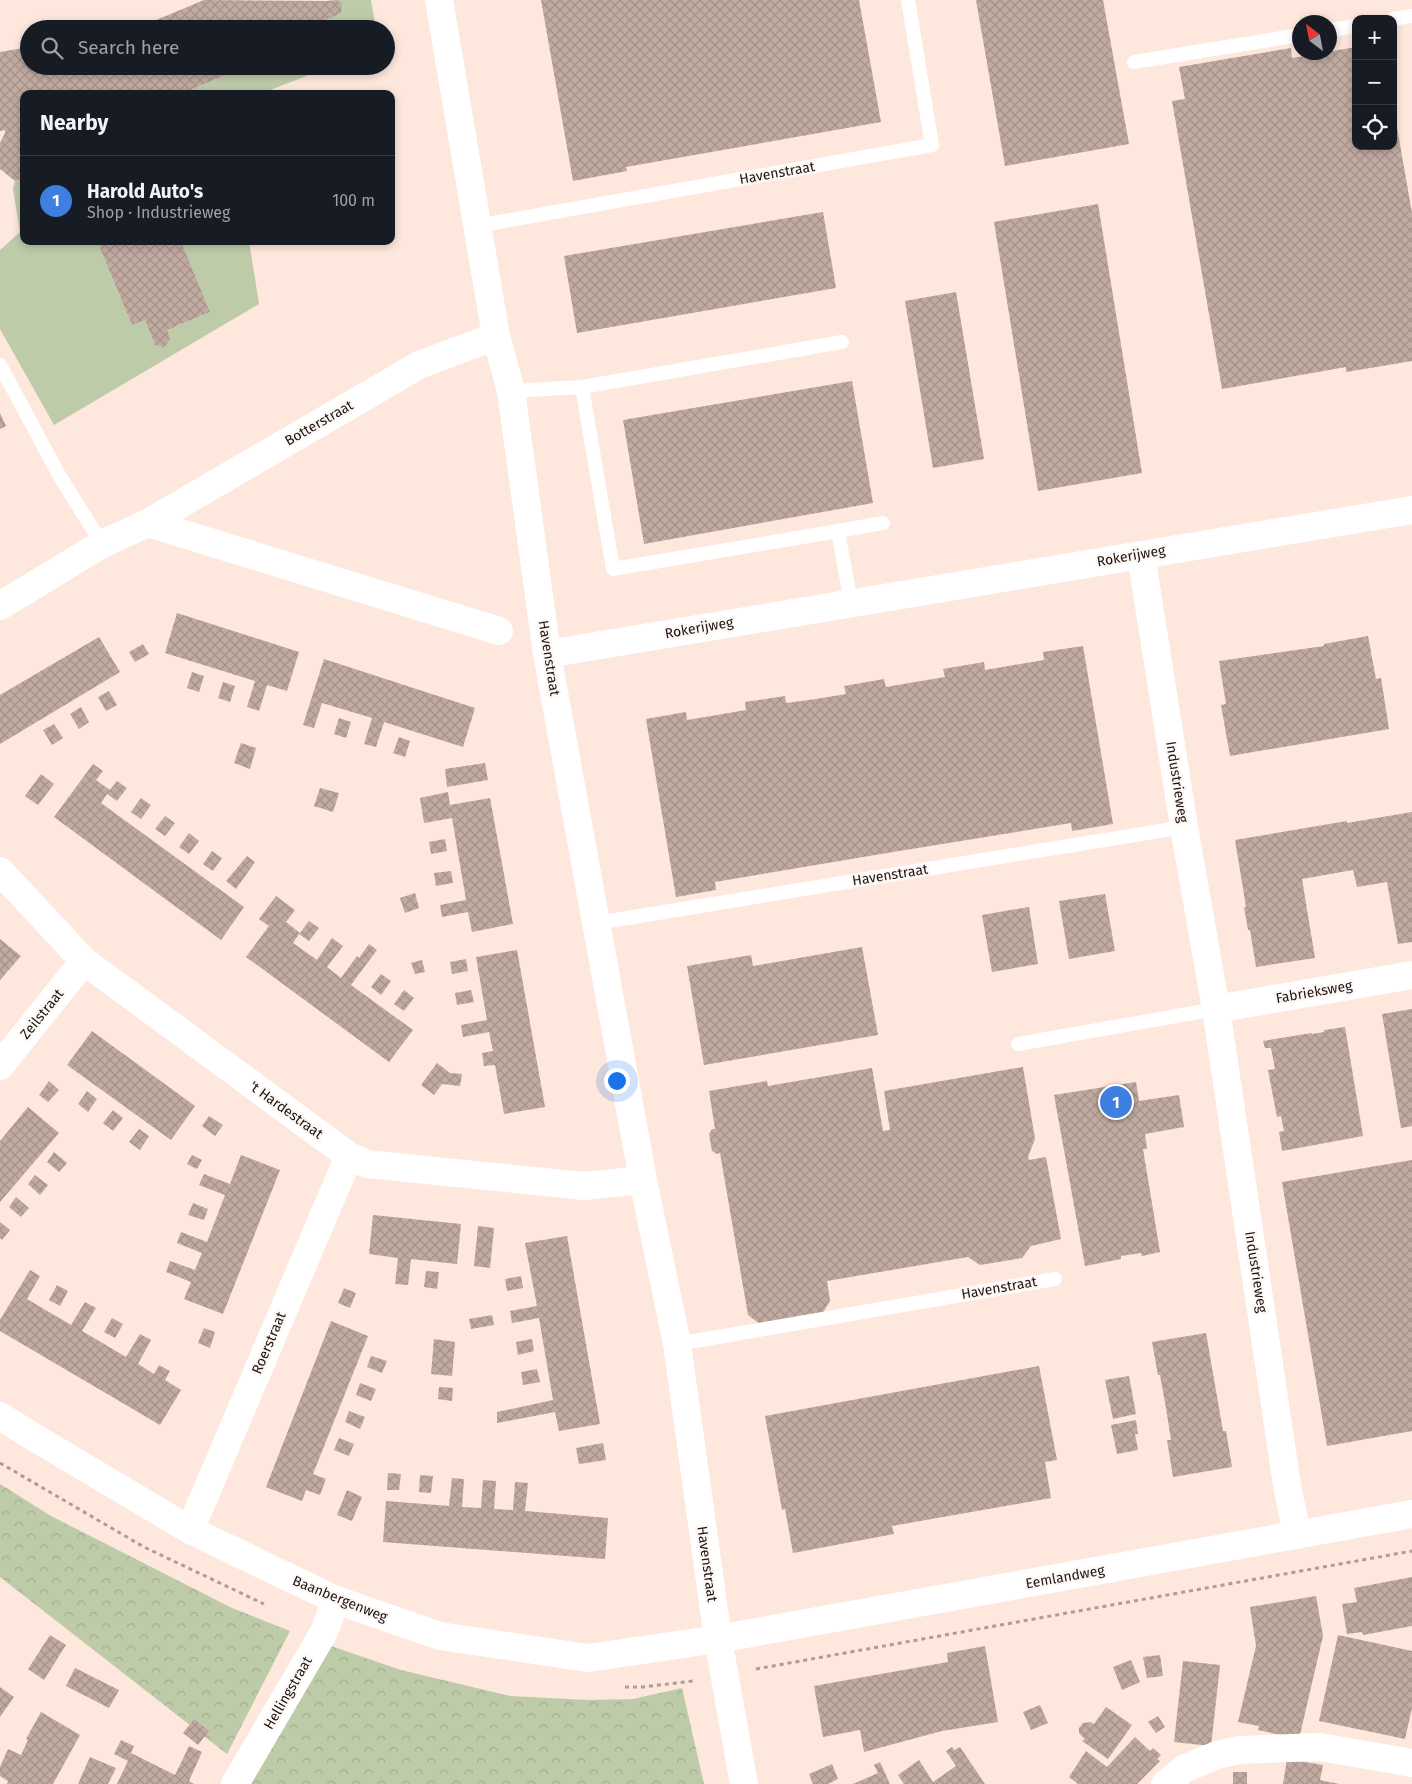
<!DOCTYPE html>
<meta charset="utf-8">
<style>
body{margin:0;font-family:"Fira Sans",sans-serif;background:#20242c;color:#f1f3f6}
.controls{position:absolute;right:15px;top:15px;display:grid;overflow:hidden;border-radius:10px;box-shadow:0 2px 8px #0003}
.controls button{width:45px;height:45px;display:grid;place-items:center;padding:0;border:0;border-bottom:1px solid #363941;background:#171b24;color:#f1f3f6;font:25px sans-serif}
.compass{position:absolute;left:1292px;top:15px;width:45px;height:45px;border-radius:50%;background:#171b24;box-shadow:0 2px 8px #0003;rotate:328deg}
.you{position:absolute;left:616px;top:1080px;width:18px;height:18px;margin:-12px;border:4px solid #fff;border-radius:50%;background:#1a73e8;box-shadow:0 0 0 8px #1a73e833}
.badge{display:grid;place-items:center;width:32px;height:32px;border-radius:50%;background:#2563eb;color:#fff;font-size:16px;font-weight:700}
.pin{position:absolute;translate:-50% -50%;border:2px solid #fff;box-shadow:0 1px 5px #0006}
.list{margin:0;padding:0;list-style:none}
h2{display:flex;justify-content:space-between;align-items:center;height:65px;margin:0;padding:0 20px;font-size:21px}
h2 small{font-size:16px;font-weight:400;color:#9ea1a6}
.list li{display:grid;grid-template-columns:32px 1fr auto;gap:15px;align-items:center;box-sizing:border-box;height:90px;padding:0 20px;border-top:1px solid #363941}
.list b{display:block;font-size:19px;white-space:nowrap}
.list p{margin:0;font-size:16px;white-space:nowrap;color:#9ea1a6}
.list em{font-size:16px;font-style:normal;color:#9ea1a6}
.icon{flex:none;width:28px;height:28px;fill:none;stroke:currentColor;stroke-width:2;stroke-linecap:round;stroke-linejoin:round}
.map{position:relative;flex:none;width:1412px;height:1784px;overflow:hidden}
.search{position:absolute;background:#171b24;box-shadow:0 2px 8px #0003;left:20px;top:20px;width:375px;height:55px;display:flex;align-items:center;gap:12px;box-sizing:border-box;padding:0 18px;border-radius:28px;color:#9ea1a6;font-size:19px}
.panel{position:absolute;background:#171b24;box-shadow:0 2px 8px #0003;left:20px;top:90px;width:375px;height:155px;border-radius:10px}
.map>svg:first-child{display:block}
.forest{fill:url(#forest-crowns)}
.park{fill:#becba9}
.building{fill:url(#building-cross-hatch)}
.lines{fill:none;stroke-linecap:round;stroke-linejoin:round}
.path{stroke:#af9d94;stroke-width:3;stroke-dasharray:4 4;stroke-linecap:butt}
.service{stroke:#fff;stroke-width:14}
.minor{stroke:#fff;stroke-width:28}
.secondary{stroke:#fff;stroke-width:28}
.labels{text-anchor:middle;dominant-baseline:central;stroke-width:5;stroke-linejoin:round;paint-order:stroke}
.street-label{font-size:14px;fill:#1d1511;stroke:#fdf8f6}
</style>
<div class="map">
<svg width="1412" height="1784" viewBox="0 0 1412 1784">
<defs>
<pattern id="forest-crowns" width="20" height="18" patternUnits="userSpaceOnUse" patternTransform="scale(1.25)"><rect width="20" height="18" fill="#becba9"/><path d="M2 6a3 3 0 1 1 6 0M12 15a3 3 0 1 1 6 0" fill="none" stroke="#a3ad90"/></pattern>
<pattern id="building-cross-hatch" width="8" height="8" patternUnits="userSpaceOnUse" patternTransform="scale(1.25)"><rect width="8" height="8" fill="#c1aba1"/><path d="M0 0l8 8M0 8l8-8" fill="none" stroke="#a5928a"/></pattern>
</defs>
<rect width="100%" height="100%" fill="#fee7dc"/>
<path class="forest" d="M0,1484l51,32 181,92 58,23 -63,123 -227,-177z
M328,1645l73,25 109,26 78,4 45,-1 49,-11 22,96h-455z"/>
<path class="park" d="M337,0h34l5,29h-57l-1,-6 24,-19z
M247,66h85l-72,28h-79z
M24,178v63h73l35,84 13,-5 10,25 12,-15 43,-18 -29,-71h68l10,63 -205,121 -54,-96v-79l20,-18 -7,-43 2,-8z"/>
<path class="building" d="M204,0l122,1 11,-1 5,3 -1,10 -23,10 1,6h-184z
M541,0h318l22,122 -255,45 1,4 -54,10z
M976,0h127l26,144 -124,22z
M29,47v19h218l-66,28h-157v84l-9,3 -15,-12v-26l5,-10v-3l-5,1v-79z
M1356,47v99h37l1,-36 18,103v148l-66,11v-5l-124,22 -50,-288 13,-2 -6,-32 112,-19 1,10z
M1098,204l44,269 -104,18 -44,-269z
M823,212l13,76 -259,45 -13,-77z
M97,241h84l29,71 -43,18 3,9 -6,8 -9,-2 -10,-25 -13,5z
M956,292l28,167 -51,9 -28,-167z
M852,381l21,122 -229,41 -21,-124z
M0,413l6,13 -6,3z
M177,613l122,39 -12,39 -20,-6 -8,26 -12,-4 8,-26 -90,-28z
M1368,636l8,43 5,-1 8,51 -159,27 -9,-51 5,-1 -7,-43 105,-15v-2z
M99,637l21,35 -120,72v-49z
M143,644l6,10 -14,8 -6,-10z
M1083,646l30,178 -41,7 -1,-8 -178,29 -178,30 1,8 -40,7 -30,-178 40,-7 1,8 30,-5 29,-5 -1,-8 40,-6 1,7 30,-4 30,-5 -2,-8 40,-7 2,8 29,-5 30,-5 -2,-8 41,-7 1,8 29,-5 30,-5 -1,-8z
M324,659l151,49 -12,39 -79,-25 -8,25 -12,-3 8,-26 -50,-15 -8,25 -11,-3z
M192,672l12,4 -5,16 -12,-4z
M223,682l12,4 -5,16 -12,-4z
M109,691l8,14 -11,6 -8,-14z
M81,707l8,15 -10,7 -9,-15z
M339,718l12,4 -5,16 -12,-4z
M54,724l9,14 -11,7 -9,-15z
M399,737l11,4 -5,16 -12,-4z
M241,743l15,5 -6,21 -16,-6z
M485,763l3,17 -41,7 -2,-18z
M93,764l10,7 -7,9 14,10 7,-9 10,7 -10,13 -10,-7 -6,9 143,104 -23,33 -167,-123z
M41,774l13,10 -16,21 -13,-9z
M320,788l19,5 -6,19 -19,-6z
M448,792l2,13 40,-7 23,126 -41,8 -4,-20 -26,5 -2,-12 26,-5 -14,-82 -28,5 -4,-25z
M141,798l10,7 -10,14 -10,-7z
M1412,812v130l-14,2 -11,-62 -30,5 -4,-17 -51,9 13,79 -59,9 -6,-37h-2l-4,-23h2l-11,-67 112,-19v2z
M165,816l10,7 -10,13 -10,-7z
M189,833l10,8 -10,13 -10,-7z
M445,839l2,12 -16,3 -2,-12z
M212,851l10,7 -9,13 -10,-7z
M247,856l8,6 -19,27 -10,-8z
M451,871l2,12 -17,3 -2,-13z
M415,893l4,15 -14,5 -5,-15z
M1105,894l10,57 -46,8 -10,-58z
M276,896l19,14 -9,12 14,11 9,-12 10,7 -10,13 -10,-7 -6,9 24,17 15,-22 11,8 -16,21 14,11 16,-22 2,2 10,-14 8,6 -26,35 62,45 -24,32 -143,-105 23,-31 -10,-7z
M1029,907l9,57 -46,8 -10,-57z
M0,939l21,17 -21,24z
M862,947l16,88 -174,30 -17,-99 64,-11 2,11z
M517,950l28,157 -41,7 -9,-49 -11,1 -2,-13 11,-2 -4,-19 -26,5 -2,-12 26,-5 -11,-63z
M466,959l2,12 -16,3 -2,-12z
M422,960l3,12 -10,2 -4,-11z
M381,974l10,7 -10,14 -10,-8z
M404,990l10,8 -10,13 -10,-7z
M471,990l3,12 -17,3 -2,-12z
M1412,1009v117l-11,2 -19,-114z
M1345,1027l18,109 -81,15 -3,-19 5,-1 -3,-15 -4,1 -9,-47 7,-1 -4,-21h-6l-2,-7 49,-8v1l12,-2v-2z
M92,1031l103,75 -24,34 -104,-75z
M437,1063l13,10 12,1 -2,12 -18,-2 -8,11 -13,-10z
M1023,1067l12,72 -7,18 1,3 17,-3 15,82 -30,7 -9,12 -42,7 -12,-8 -141,24 3,20 -8,13 -62,10 -12,-9 -28,-162 -3,1 -5,-3 -3,-17 3,-5h3l-6,-38 58,-10 1,5 104,-18 11,63 7,-1 -6,-39z
M49,1081l10,9 -11,12 -9,-7z
M1136,1082l3,19 40,-6 5,32 -39,7 2,15h-4l17,103 -18,4 -1,-3 -20,3v3l-36,7 -31,-171z
M87,1091l10,8 -9,13 -10,-8z
M28,1107l31,26 -59,69v-61z
M113,1110l10,8 -10,13 -10,-8z
M209,1116l14,9 -8,11 -13,-10z
M139,1129l10,7 -9,14 -11,-8z
M54,1152l13,11 -8,9 -12,-10z
M192,1155l10,5 -5,9 -10,-5z
M241,1155l39,15 -57,144 -39,-15 7,-17 -25,-10 4,-11 25,9 7,-17 -25,-10 4,-11 26,10 18,-47 -26,-10 5,-11 26,10z
M1412,1160v271l-85,15 -45,-264z
M35,1175l13,10 -8,10 -12,-11z
M16,1197l13,11 -8,9 -12,-10z
M193,1203l15,6 -4,11 -16,-5z
M373,1215l88,9 -4,40 -46,-5 -3,26 -13,-1 3,-26 -29,-4z
M0,1222l10,8 -8,10 -2,-2z
M478,1226l16,2 -4,40 -16,-2z
M567,1236l33,188 -41,7 -4,-19 -58,11v-11l56,-12 -14,-82 -27,5 -2,-12 27,-5 -12,-63z
M30,1270l10,6 -13,23 44,26 14,-23 11,6 -14,23 17,10 27,16 14,-23 11,6 -13,24 16,10 5,-9 11,6 -5,9 16,10 -21,35 -160,-94v-11z
M426,1271l13,1 -2,17 -13,-2z
M521,1276l2,12 -16,3 -2,-12z
M57,1285l11,6 -8,15 -11,-6z
M344,1288l12,5 -6,15 -12,-5z
M492,1315l2,10 -23,4 -2,-10z
M112,1318l11,6 -8,14 -11,-6z
M331,1321l37,15 -55,138 13,5 -6,16 -14,-5 -4,11 -36,-14z
M204,1328l11,4 -5,16 -12,-5z
M1206,1333l17,98h3l6,36 -59,10 -6,-37h4l-5,-32 -6,-33h-2l-6,-33z
M434,1339l21,3 -3,34 -21,-2z
M532,1339l2,12 -16,4 -2,-13z
M371,1356l16,5 -5,12 -15,-6z
M1039,1366l18,94 -12,2 6,36 -159,28 2,8 -101,19 -8,-44 -3,1 -17,-94z
M537,1369l3,13 -17,3 -2,-13z
M1129,1376l7,38 -23,5 -8,-39z
M360,1383l16,6 -5,12 -15,-6z
M439,1387l14,1 -1,13 -14,-2z
M349,1411l16,6 -5,12 -15,-7z
M1136,1420l2,14h-3l3,16 -21,4 -6,-29z
M339,1438l15,6 -5,12 -15,-6z
M603,1443l3,17 -27,4 -3,-16z
M388,1473l13,1 -2,16h-12z
M420,1475l13,1 -2,17 -12,-1z
M452,1478l12,1 -2,28 19,1 2,-28 13,1 -2,28 19,1 2,-28 13,1 -3,28 83,7 -3,41 -222,-17 3,-41 63,5z
M347,1490l15,7 -10,24 -15,-6z
M1412,1577v49l-49,9 -1,-3 -15,2 -5,-30 15,-2 -3,-14z
M1316,1596l7,40 -24,103 -41,-9 1,-4 -21,-4 18,-76 -6,-39z
M50,1635l16,10 -22,35 -16,-11z
M1338,1635l74,16v57l-7,31 -86,-18z
M985,1646l13,76 -56,9 -78,21 -4,-22 -37,7 -9,-51 134,-24 -1,-9z
M1160,1655l3,21 -16,2 -4,-21z
M1131,1660l9,22 -18,8 -9,-23z
M1183,1661l37,4 -9,81 -37,-4z
M75,1668l44,22 -10,18 -43,-22z
M0,1687l14,10 -14,20z
M1040,1705l8,18 -17,7 -8,-18z
M1106,1707l26,18 -24,34 -26,-18 3,-2 -6,-6v-5l4,-5 7,-1 4,2z
M41,1712l39,23 -27,49h-46l1,-3 -8,-5v-9l8,-18 13,6 7,-15 -2,-1z
M1158,1716l7,11 -9,6 -8,-11z
M194,1719l15,12 -11,14 -15,-12z
M1135,1737l15,14 3,-3 8,7 -4,4 3,2 -23,23h-59l-9,-7 17,-26 21,16z
M121,1740l13,6 -3,7 44,22 14,-29 13,6 -13,29 5,3h-77l11,-23 -14,-7z
M952,1747l2,3 6,-3 25,37h-81l-6,-9 21,-15 14,22 23,-16 -10,-15z
M90,1757l26,11 -8,16h-30z
M1287,1759l36,6 -3,15 19,4h-56z
M880,1762l10,22h-37l25,-11 -4,-8z
M832,1764l6,15 -10,5h-15l-4,-10z
M1233,1772h14v12h-14z"/>
<g class="lines">
<path class="path" d="M0,1463l144,84 120,57
M756,1669l656,-118
M625,1687h18l50,-6"/>
<path class="service" d="M1393,19l19,-3
M1330,30l26,-4
M1134,62l166,-27
M477,226l455,-81 -24,-145
M0,365l59,110 43,69
M582,387l31,182 225,-38 13,72
M511,391l71,-4 260,-45
M838,531l45,-8
M597,923l587,-96
M1018,1044l198,-35
M677,1344l378,-65"/>
<path class="minor" d="M439,0l57,336 15,55 36,263 96,526 34,164 41,295 26,145
M148,523l351,108
M1141,555l43,272 32,182 71,476 10,50
M0,606l102,-62 46,-21 271,-158 77,-29
M547,654l865,-144
M0,871l84,90 265,195 18,8 217,22 59,-6
M1216,1009l196,-34
M0,1066l84,-105
M190,1530l159,-374
M235,1784l89,-152 12,-32
M1165,1784l19,-15 33,-14 22,-5 81,-3 92,16"/>
<path class="secondary" d="M0,1416l32,20 158,94 146,70 104,36 148,22 130,-19 694,-125"/>
</g>
<g class="labels">
<g class="street-label">
<text transform="translate(777 173) rotate(-10)">Havenstraat</text>
<text transform="translate(319 423) rotate(-30)">Botterstraat</text>
<text transform="translate(1131 556) rotate(-10)">Rokerijweg</text>
<text transform="translate(699 628) rotate(-10)">Rokerijweg</text>
<text transform="translate(549 658) rotate(81)">Havenstraat</text>
<text transform="translate(1177 782) rotate(81)">Industrieweg</text>
<text transform="translate(890 875) rotate(-9)">Havenstraat</text>
<text transform="translate(1314 992) rotate(-10)">Fabrieksweg</text>
<text transform="translate(42 1014) rotate(-51)">Zeilstraat</text>
<text transform="translate(286 1110) rotate(36)">'t Hardestraat</text>
<text transform="translate(1256 1272) rotate(81)">Industrieweg</text>
<text transform="translate(999 1288) rotate(-10)">Havenstraat</text>
<text transform="translate(269 1343) rotate(-67)">Roerstraat</text>
<text transform="translate(707 1564) rotate(82)">Havenstraat</text>
<text transform="translate(1065 1577) rotate(-10)">Eemlandweg</text>
<text transform="translate(340 1599) rotate(22)">Baanbergenweg</text>
<text transform="translate(288 1693) rotate(-60)">Hellingstraat</text>
</g>
</g>
</svg>
<div class="controls">
<button>+</button>
<button>−</button>
<button><svg class="icon" aria-label="locate" viewBox="0 0 24 24"><circle cx="12" cy="12" r="6"/><path d="M12 2v4M12 18v4M2 12h4M18 12h4"/></svg></button>
</div>
<svg class="compass" viewBox="-18 -18 36 36"><path d="M0-13l5 13h-10z" fill="#e53935"/><path d="M0 13l5-13h-10z" fill="#9ea1a6"/></svg>
<div class="you"></div>
<div class="pin badge" style="left:1116px;top:1102px;background:#3f7fe0">1</div>
<div class="search"><svg class="icon" aria-label="search" viewBox="0 0 24 24"><circle cx="10" cy="10" r="6"/><path d="M15 15l6 6"/></svg>Search here</div>
<section class="panel">
<h2>Nearby<small></small></h2>
<ul class="list">
<li><span class="badge" style="background:#3f7fe0">1</span><div><b>Harold Auto's</b><p>Shop · Industrieweg</p></div><em>100 m</em></li>
</ul>
</section>
</div>
